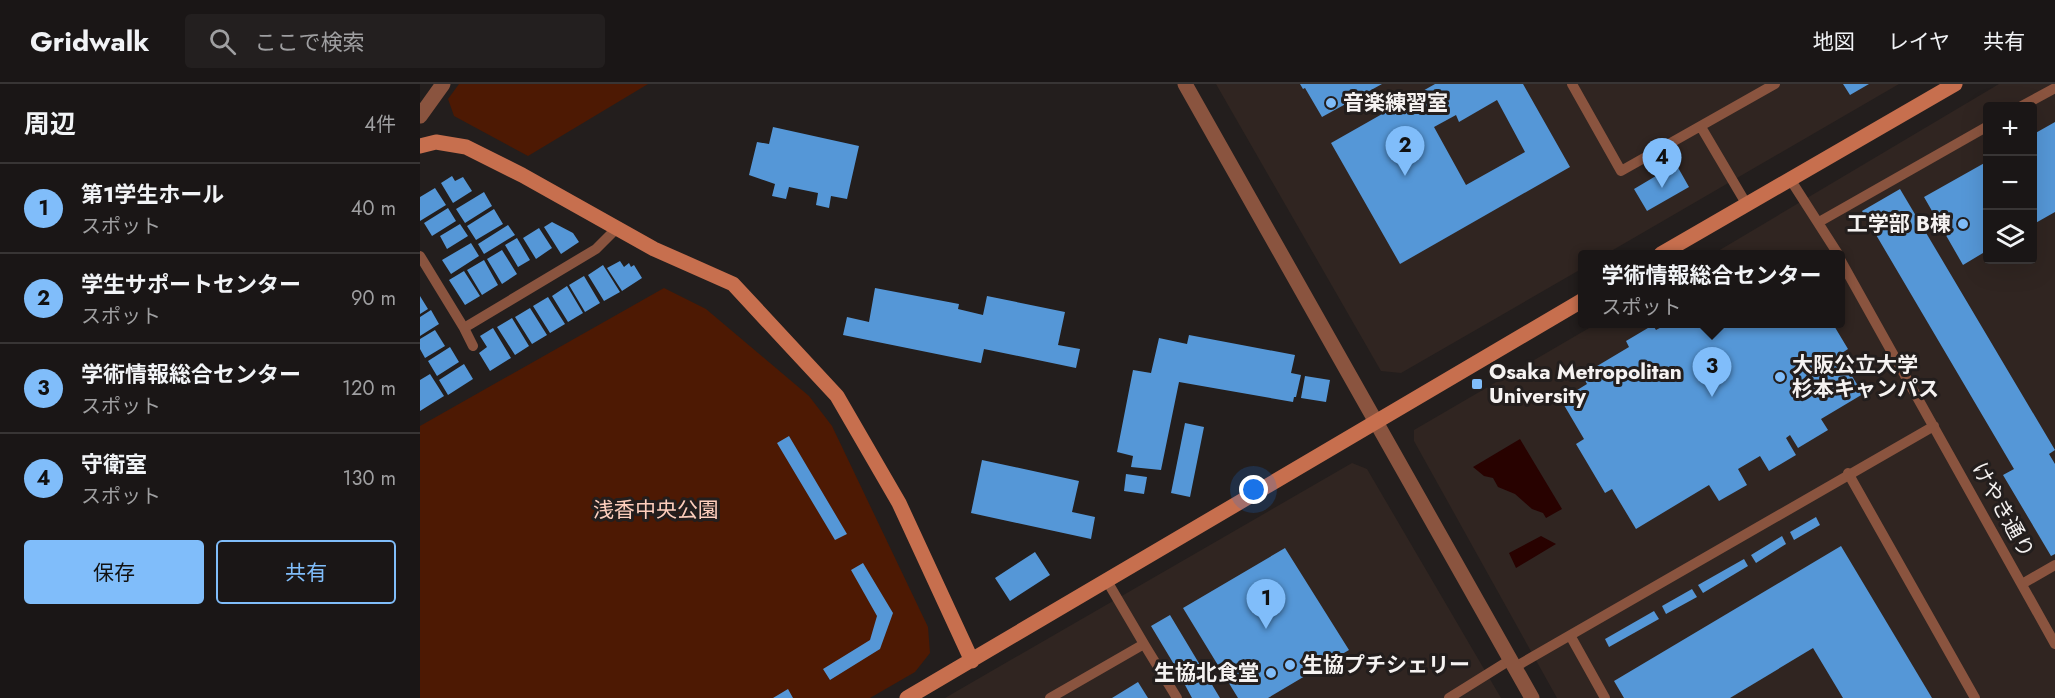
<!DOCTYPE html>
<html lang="ja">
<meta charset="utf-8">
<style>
body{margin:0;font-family:Jost,"Noto Sans JP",sans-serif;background:#231f1f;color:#f1f3f6}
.controls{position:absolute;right:18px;top:18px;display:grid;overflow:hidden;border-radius:6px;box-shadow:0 6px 24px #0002}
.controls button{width:54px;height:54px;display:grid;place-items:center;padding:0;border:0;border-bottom:2px solid #383535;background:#1a1616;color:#f1f3f6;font:30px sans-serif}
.you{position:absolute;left:834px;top:406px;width:21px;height:21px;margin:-15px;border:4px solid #fff;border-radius:50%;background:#1a73e8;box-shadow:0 0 0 9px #1a73e833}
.badge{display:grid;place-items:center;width:39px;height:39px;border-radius:50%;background:#80bdfa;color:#111;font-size:20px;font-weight:700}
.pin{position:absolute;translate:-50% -50px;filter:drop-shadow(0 2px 3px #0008)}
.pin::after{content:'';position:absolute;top:32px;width:21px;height:18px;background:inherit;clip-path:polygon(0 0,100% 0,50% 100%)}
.popup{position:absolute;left:1158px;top:166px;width:267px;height:78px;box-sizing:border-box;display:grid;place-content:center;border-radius:6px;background:#1a1616;filter:drop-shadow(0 2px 4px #0005);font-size:20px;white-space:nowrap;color:#9f9fa1}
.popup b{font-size:22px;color:#f1f3f6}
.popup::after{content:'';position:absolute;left:50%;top:100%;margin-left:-12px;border:12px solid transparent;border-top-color:#1a1616}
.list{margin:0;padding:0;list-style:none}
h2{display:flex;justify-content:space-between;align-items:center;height:78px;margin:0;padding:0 24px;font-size:26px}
h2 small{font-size:20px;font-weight:400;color:#9f9fa1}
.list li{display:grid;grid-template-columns:39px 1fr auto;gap:18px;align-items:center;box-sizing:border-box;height:90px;padding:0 24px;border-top:2px solid #383535}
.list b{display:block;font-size:22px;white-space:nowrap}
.list p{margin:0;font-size:20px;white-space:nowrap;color:#9f9fa1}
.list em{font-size:20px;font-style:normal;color:#9f9fa1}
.actions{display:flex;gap:12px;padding:18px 24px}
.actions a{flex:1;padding:14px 0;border:2px solid #80bdfa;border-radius:6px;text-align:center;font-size:21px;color:#80bdfa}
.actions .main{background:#80bdfa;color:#111}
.icon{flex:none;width:33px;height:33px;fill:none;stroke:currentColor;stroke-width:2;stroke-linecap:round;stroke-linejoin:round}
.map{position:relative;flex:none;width:1635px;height:614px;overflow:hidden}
header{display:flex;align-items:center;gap:36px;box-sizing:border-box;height:84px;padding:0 30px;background:#1a1616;border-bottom:2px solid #383535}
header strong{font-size:28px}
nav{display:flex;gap:33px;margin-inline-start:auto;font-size:21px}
.search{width:420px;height:54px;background:#231f1f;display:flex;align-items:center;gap:15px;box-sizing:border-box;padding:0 21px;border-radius:6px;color:#9f9fa1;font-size:22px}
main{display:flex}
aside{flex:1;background:#1a1616}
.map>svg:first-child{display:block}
.built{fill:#302521;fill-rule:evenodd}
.green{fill:#4d1903}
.water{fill:#280200}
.building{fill:#5597d7;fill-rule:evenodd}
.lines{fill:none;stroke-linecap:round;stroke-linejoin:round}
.lane{stroke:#8a543f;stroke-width:10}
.street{stroke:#8a543f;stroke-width:15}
.secondary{stroke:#c76f4e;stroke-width:15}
.poi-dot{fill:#80bdfa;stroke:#231e1d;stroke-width:2}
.labels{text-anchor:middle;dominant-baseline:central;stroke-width:6;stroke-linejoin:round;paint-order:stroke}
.poi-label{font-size:21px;font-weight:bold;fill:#f5f2f1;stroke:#231e1d;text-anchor:start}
.park-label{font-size:21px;fill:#fdcebc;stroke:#231e1d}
.street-label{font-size:21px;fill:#f5f2f1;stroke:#231e1d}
</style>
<header>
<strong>Gridwalk</strong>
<div class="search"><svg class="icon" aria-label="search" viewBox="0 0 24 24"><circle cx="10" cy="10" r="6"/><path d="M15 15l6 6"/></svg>ここで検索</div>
<nav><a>地図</a><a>レイヤ</a><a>共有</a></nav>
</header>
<main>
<aside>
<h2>周辺<small>4件</small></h2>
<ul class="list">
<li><span class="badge">1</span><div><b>第1学生ホール</b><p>スポット</p></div><em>40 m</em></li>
<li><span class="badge">2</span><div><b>学生サポートセンター</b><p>スポット</p></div><em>90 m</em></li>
<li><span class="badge">3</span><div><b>学術情報総合センター</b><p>スポット</p></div><em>120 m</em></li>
<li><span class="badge">4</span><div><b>守衛室</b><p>スポット</p></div><em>130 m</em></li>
</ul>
<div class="actions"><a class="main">保存</a><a>共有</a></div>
</aside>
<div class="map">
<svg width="1635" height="614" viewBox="0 0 1635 614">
<rect width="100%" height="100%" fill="#231e1d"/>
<path class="built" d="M796,0h683l-293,170h-23v14l-182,105 -20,-2z
M1579,0h56v614h-498l-143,-257v-11l182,-106h245v-70h-128zM1568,22h44v154h-44z
M932,379l15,6 134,229h-556z"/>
<path class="green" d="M39,0h189l-120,72 -74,-40 -6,-17z
M244,204l42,21 103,87 23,30 96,201 2,26 -15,19 -45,26h-450v-272z"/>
<path class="water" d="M1100,355l42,70 -16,9 -3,-5 -11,-4 -17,-15 -17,-7 -5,-9 -9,-2 -11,-9z
M1121,452l15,8 -40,24 -7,-15z"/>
<path class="building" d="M880,0h82l-60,33 -17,-29 -2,1z
M1015,0h88l47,83 -170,97 -69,-121zM1077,16l28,52 -59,33 -32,-58 22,-12 3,7z
M1423,0h26l-19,11z
M1635,38v90l-23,13v-90z
M353,43l86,19 -12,53 -16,-3 -2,12 -13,-3 2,-12 -29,-6 -3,12 -14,-3 3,-12 -26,-9 8,-33 12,2z
M1568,77v89l-25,15 -39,-68z
M1256,80l13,23 -42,24 -13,-22z
M32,92l3,5 8,-4 9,14 -19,12 -12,-20z
M15,104l11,17 -26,16v-24z
M1480,105l155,261 -6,4 6,10v90l-4,2 -48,-81 11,-6 -152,-258z
M64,108l8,14 -27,17 -9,-14z
M28,124l8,13 -24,15 -8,-13z
M74,125l9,15 -27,16 -9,-14z
M132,138l21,11 6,9 -18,12 -17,-27z
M40,140l8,12 -21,13 -7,-13z
M88,141l7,10 -31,19 -6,-10z
M119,144l13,20 -16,11 -13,-21z
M97,154l13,22 -12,7 -13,-22z
M51,159l8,13 -28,18 -9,-14z
M82,166l15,24 -15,10 -15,-25z
M64,176l14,25 -16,10 -15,-25z
M200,177l4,6 5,-4 2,4 3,-2 8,13 -20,13 -15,-23z
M183,181l17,27 -16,9 -16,-26z
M44,187l16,25 -15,9 -16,-25z
M164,192l16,27 -15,9 -16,-27z
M147,202l16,27 -15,9 -16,-26z
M455,204l84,16 -1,5 25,6 4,-19 78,16 -7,33 22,4 -4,19 -92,-19 -3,14 -138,-28 4,-18 22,5z
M0,212l8,13 -8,5z
M128,213l17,27 -15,9 -17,-27z
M110,224l17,27 -15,9 -17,-27z
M11,226l8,14 -19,12v-19z
M92,234l17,28 -14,9 -18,-28z
M1247,240h166l15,25 -9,6 24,39 -42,25 7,11 -30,18 -8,-13 -4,3 10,17 -27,16 -9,-15 -22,13 9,16 -28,16 -10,-16 -73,44 -24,-40 -7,4 -29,-49 8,-5 -23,-39 26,-16 -5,-9 47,-28 -3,-6 27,-16 3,5z
M73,244l18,30 -21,13 -11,-18 8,-6 -7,-11z
M15,246l10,16 -20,12 -5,-9v-10z
M769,251l106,20 -4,18 10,2 -5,22h-2l-1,5 -114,-20 -18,88 -30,-3 2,-11 -16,-4 16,-82 18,3 8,-35 28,6z
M30,263l9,15 -22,14 -9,-15z
M44,280l9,15 -25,16 -9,-15z
M10,290l14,22 -24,15v-31z
M885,292l25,4 -4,22 -25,-4z
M765,339l19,4 -14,70 -19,-4z
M369,352l58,98 -12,6 -58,-97z
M562,376l97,21 -7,31 23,5 -4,22 -120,-26z
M706,390l21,3 -3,17 -20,-3z
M1396,433l4,8 -26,15 -4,-8z
M1362,452l4,8 -30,19 -5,-8z
M1421,462l91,152h-89l-30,-50 -83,50h-106l-10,-17z
M865,464l64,102 -81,48h-30l-55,-90z
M615,468l15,23 -40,26 -15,-23z
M1324,475l4,7 -45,27 -5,-8z
M443,479l30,50 -13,36 -50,31 -7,-11 47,-29 7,-24 -26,-46z
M1272,505l5,8 -31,17 -4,-8z
M1234,527l5,8 -50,28 -4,-8z
M750,531l33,55 -19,11 -33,-55z
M785,589l15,25h-28l-7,-13z
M718,598l10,16h-36z
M368,605l5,9h-20z"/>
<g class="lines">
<path class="lane" d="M1152,0l49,87 154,-87
M1602,22l33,-18
M1281,43l46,78
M1370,95l48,75
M1399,138l169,-96
M0,172l44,72 132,-79 21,-21
M1421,177l214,383
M44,244l9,18
M1428,389l127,225
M687,497l37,63
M1602,500l33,-19
M1151,553l34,61
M1095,583l419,-241
M630,614l94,-54 33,54
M1029,614l61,-38"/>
<path class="street" d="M765,0l347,614
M0,32l23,-32"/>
<path class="secondary" d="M0,62l16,-4 30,5 56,28 132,74 79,35 104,112 62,107 73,158
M1241,170l294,-170
M487,614l676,-398"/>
</g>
<g class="poi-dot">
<circle cx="911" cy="19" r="6"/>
<circle cx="1543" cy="140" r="6"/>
<circle cx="1360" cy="293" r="6"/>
<rect x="1051" y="294" width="12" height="12" rx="3"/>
<circle cx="870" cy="581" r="6"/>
<circle cx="851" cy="589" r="6"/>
</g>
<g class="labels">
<g class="poi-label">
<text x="923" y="19">音楽練習室</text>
<text x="1531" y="140" text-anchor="end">工学部 B棟</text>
<text x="1372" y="281">大阪公立大学<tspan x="1372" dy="24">杉本キャンパス</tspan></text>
<text x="1069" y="288">Osaka Metropolitan<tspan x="1069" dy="24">University</tspan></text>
<text x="882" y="581">生協プチシェリー</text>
<text x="839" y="589" text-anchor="end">生協北食堂</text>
</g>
<g class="park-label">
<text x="236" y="426">浅香中央公園</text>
</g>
<g class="street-label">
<text transform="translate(1583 426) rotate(61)">けやき通り</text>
</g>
</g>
</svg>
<div class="controls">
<button>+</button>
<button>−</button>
<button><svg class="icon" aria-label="layers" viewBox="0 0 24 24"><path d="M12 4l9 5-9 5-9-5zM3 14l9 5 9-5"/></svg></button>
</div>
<div class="you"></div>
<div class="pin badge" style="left:846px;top:545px">1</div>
<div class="pin badge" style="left:985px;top:92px">2</div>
<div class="pin badge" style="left:1292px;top:313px">3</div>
<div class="popup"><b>学術情報総合センター</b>スポット</div>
<div class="pin badge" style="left:1242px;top:104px">4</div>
</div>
</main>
